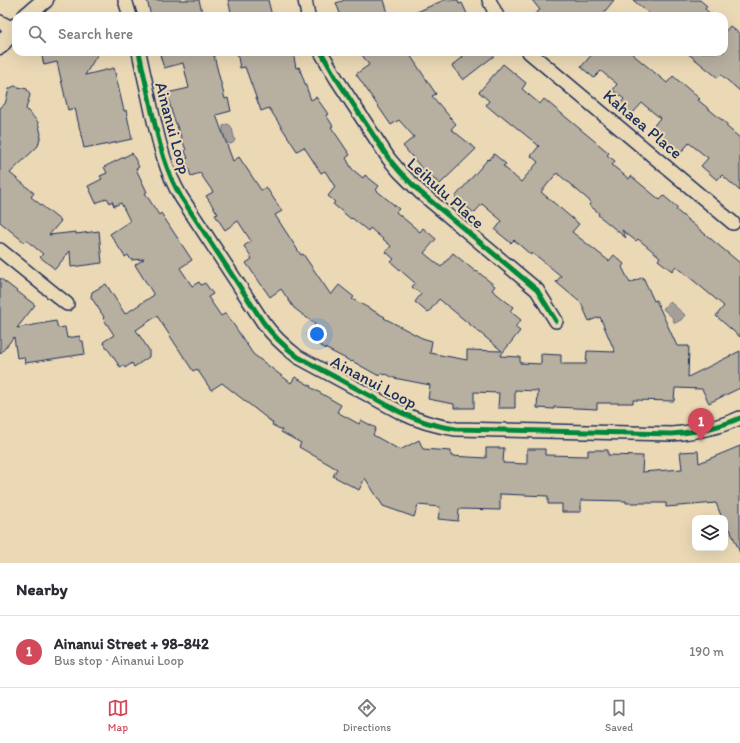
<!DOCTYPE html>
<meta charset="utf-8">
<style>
body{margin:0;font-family:Itim,sans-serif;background:#f2f2f3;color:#2b2b33}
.controls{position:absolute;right:12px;bottom:12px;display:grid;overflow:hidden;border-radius:8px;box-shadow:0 4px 16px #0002}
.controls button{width:36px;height:36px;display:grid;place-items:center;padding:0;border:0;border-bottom:1px solid #e1e1e2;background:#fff;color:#2b2b33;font:20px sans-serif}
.you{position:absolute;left:317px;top:334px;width:14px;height:14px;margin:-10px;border:3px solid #fff;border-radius:50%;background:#1a73e8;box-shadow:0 0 0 6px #1a73e833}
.badge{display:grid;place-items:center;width:26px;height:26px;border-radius:50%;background:#d1495b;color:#fff;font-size:13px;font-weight:700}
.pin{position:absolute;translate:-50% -33px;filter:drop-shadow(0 1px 2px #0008)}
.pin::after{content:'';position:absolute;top:21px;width:14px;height:12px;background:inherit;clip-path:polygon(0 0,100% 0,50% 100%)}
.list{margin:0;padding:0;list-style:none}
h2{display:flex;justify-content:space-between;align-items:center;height:52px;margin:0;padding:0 16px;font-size:17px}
h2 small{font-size:13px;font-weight:400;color:#7c7c81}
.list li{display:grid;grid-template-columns:26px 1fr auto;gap:12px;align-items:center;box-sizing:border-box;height:72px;padding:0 16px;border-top:1px solid #e1e1e2}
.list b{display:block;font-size:15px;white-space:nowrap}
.list p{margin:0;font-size:13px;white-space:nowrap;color:#7c7c81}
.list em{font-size:13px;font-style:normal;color:#7c7c81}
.icon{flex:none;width:22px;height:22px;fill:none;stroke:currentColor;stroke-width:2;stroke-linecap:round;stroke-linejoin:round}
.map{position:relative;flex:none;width:740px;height:563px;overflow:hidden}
.search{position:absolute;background:#fff;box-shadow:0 4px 16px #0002;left:12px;right:12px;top:12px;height:44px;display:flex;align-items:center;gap:10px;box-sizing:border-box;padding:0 14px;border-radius:12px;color:#7c7c81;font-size:15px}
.sheet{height:124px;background:#fff}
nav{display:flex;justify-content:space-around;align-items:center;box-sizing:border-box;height:56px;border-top:1px solid #e1e1e2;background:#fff;font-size:11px;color:#7c7c81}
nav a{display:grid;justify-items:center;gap:2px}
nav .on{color:#d1495b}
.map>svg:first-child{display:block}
.water{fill:#a49f98;stroke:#6d7281}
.building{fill:#b7afa0;stroke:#1b2f5e}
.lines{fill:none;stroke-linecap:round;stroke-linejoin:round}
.minor-casing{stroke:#1b2f5e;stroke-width:16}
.tertiary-casing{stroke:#1b2f5e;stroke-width:19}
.minor{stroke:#ebd9b6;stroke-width:13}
.tertiary{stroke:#ebd9b6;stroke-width:16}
.cycleway-casing{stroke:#ebd9b6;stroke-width:8}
.cycleway{stroke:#00873e;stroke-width:5}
.labels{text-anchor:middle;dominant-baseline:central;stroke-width:4;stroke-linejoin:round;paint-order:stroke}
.street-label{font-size:17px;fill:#1b2f5e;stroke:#ebd9b6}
</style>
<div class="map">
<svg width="740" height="563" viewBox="0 0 740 563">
<rect width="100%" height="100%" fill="#ebd9b6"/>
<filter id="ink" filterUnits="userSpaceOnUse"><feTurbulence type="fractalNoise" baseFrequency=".025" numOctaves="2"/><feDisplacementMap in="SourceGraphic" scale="8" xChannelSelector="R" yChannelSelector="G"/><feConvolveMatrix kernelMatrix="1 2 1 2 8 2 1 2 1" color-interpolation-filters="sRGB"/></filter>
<g filter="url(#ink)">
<path class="water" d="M227,124c7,1 5,10 8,15l-1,3 -3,2 -4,-1 -1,-1 -3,-10v-6z
M669,301l16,14 -4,5 -6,3 -2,-2 1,-2 -11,-10z"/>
<path class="building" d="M147,0h52l4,16h-52z
M228,0h40l4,16h-40z
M345,0h39l5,16h-48l-5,-13z
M444,0h14l1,4 3,-1 6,13h-60z
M532,0h82l-13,16h-69l8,-6z
M633,0h67l7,6 -2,3 8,7h-61z
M730,26l10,8v57l-19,-16 -3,3 -32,-26h38v-19z
M41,52h58l-14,23 29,-7 10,43 2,-1 6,29 -37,8 -1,-1 -10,2 -9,-40 -7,2 -11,-48 -13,3z
M174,52h39l12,47 3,-1 3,13 -15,4 17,46 6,-4 22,33 5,-3 16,24 -7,4 26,40 2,-1 28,41 8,-10 15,12 -2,2 33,18 -1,1 38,20 10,3 -2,12 37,7v-10l35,1 -63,-52 -11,14 -13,-11 6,-8 -9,-7 3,-4 -24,-21 3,-3 -8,-7 5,-6 -21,-18 -2,3 -16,-13 -1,1 -18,-15 2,-2 -7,-6 7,-9 -10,-16 -4,2 -17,-26 -7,4 -28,-43 -8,3 -16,-44 -5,1 -3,-16h56l3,16 3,-1 12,33 5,-3 12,17 -2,1 7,11 -2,1 19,28 -4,3 6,11 11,9 2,-3 14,11 -3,4 23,19 -3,3 24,20 3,-4 13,11 -12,14 17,14 12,-14 23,19 1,-1 18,15 -3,4 21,17 -3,4 11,9 -6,7 5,4 -20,25 20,1v6l21,1v-10l20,1v9h25l1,-13 28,1 -15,-35 -11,4 -8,-18 -25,-21 5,-6 -23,-19h-1l-5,-4 -1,2 -17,-15 -3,3 -16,-13 7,-9 -20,-17 -8,9 -19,-16 33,-38 1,1 5,-6 12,10 -3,2 18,16 17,-20 -7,-6 8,-10 -38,-31 -2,1 -13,-11 3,-4 -10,-9 24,-28 23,19 -4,6 18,15 4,-5 65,54 -2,2 8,6 -3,4 17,14 2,-3 29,24 4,-4 14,12 -2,2 64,53v74l-24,-21 8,-10 -48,-40 -4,5 -14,-11 2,-3 -22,-18 -2,2 -14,-11 4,8 -28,-23 1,-2 -10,-8 2,-3 -34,-29 -16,19 38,32 -7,8 37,29 5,-6 10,9 -2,3 8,16 13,-6 11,24 2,-1 21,46h12l-1,31 52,-26v37l-31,15 -7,-14 -27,-1 -1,13 -41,-1v3h-36v6l-43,-2v2l-17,-1 1,-17 -23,-1v18h-17l1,-15 -25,-1v16h-20v-4l-26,-5 2,-14 -36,-7 -8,-4 -1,1 -4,-2 -2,3 -27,-15v1l-33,-17 -13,-10 9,-11 -21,-16 -13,-19 -11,8 -24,-34 6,-4 -8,-13 7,-5 -13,-20 -13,9 -10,-15 3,-1 -12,-18 7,-4 -13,-19 -9,3 -6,-17 3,-1 -3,-7 1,-1 -14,-37 -5,-20 22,-5 -6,-25 -19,5 -4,-13z
M360,52h48l28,42 -4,2 24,28 -5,5 25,20 -36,35 -16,-13 -21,-25 11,-9 -15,-17 -8,5 -35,-51 13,-9z
M459,52h40l-36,28 -11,-14 11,-9z
M594,52h36l37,31 6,-7 27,23 -2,1 30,25 -2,1 14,12v53l-18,-16 -5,5 -16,-14 7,-8 -19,-15 -9,11 -13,-11v-1l-15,-14 8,-10 -18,-15 -10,11 -12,-10 4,-5 -11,-9 4,-6 -16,-13 -7,7 -13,-11z
M14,86l13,3 3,6 -4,14 12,13 3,12 -3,12 -28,27 24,20 -3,4 30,24 -12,14 27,-3v2l23,-3 3,32 -31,4 -1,-16 -15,18 -15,-12 3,-3 -17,-14 -2,2 -24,-20v-114l5,-4 4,-15z
M132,153l7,14 -3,2 11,23 -2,1 14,22 2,-2 31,47 -12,8 12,18 7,-4 2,3 4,-2 8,11 -5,3 13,19 5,-3 27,41 38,29 4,-6 16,9 -1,1 31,18 -4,7 22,12 2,-4 15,8 -3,7 27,15 19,-10 4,9 28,2v5l35,2v-10h18l-1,15 24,1v-15h18v6l43,1v-6h20v5l35,1 -1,16 40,-3 -2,-17 18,-1 1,12 41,-17v107l-10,-24 -3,1 -2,-5v-7h-3l-6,-15 -50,4v-4h-40v-2l-45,-1v12h-19v-8h-14v-8l-48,-2v16l-41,-1 -1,12 -20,-2 2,-12 -22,-2 -4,12 -31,-11 -18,-28 -6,12 -26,-14 4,-7 -38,-22 2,-4 -20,-11 1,-2 -10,-5 1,-2 -51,-40 -11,7 -14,-21 -4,2 -36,-55 -21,14 13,20v7l-15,10 -2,-4 -7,5 -1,-3 -4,2 -17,-25 11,-7 -11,-17 1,-1 -13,-20 1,-5 14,-8 19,30 29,-19 -19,-30 9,-6 -13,1 -3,-5 -3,2 -15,-23 20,-13 -9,-18 -7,3 -2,-5 -2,2 -3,-5 -11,5 -8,-17 14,-7 -2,-3 7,-3 -3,-6z
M0,278l35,27 -18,23 39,-7 2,7 7,-1 2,11 13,-2v5h3l2,13 -60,9 -1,-6 -7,1 -3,-21 -14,17z"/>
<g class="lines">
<g class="minor-casing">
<path id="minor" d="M125,0l5,16
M305,0l3,16
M489,0l8,16
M0,22l13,7
M139,52c4,20 9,40 13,60 7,30 13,58 29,85l82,125c10,14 22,25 35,35l102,55c18,9 35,14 56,17l216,5c24,-2 46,-6 68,-16
M321,52l15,26 53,81 11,13 20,20 117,98 19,31
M529,52l204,171
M0,250l67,54"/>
</g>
<g class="tertiary-casing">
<path id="tertiary" d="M26,16l19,-16
M0,46l16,-20"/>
</g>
<use href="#minor" class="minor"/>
<use href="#tertiary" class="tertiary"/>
<g class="cycleway-casing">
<path id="cycleway" d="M139,52c4,20 9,40 13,60 7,30 13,58 29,85l82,125c10,14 22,25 35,35l102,55c18,9 35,14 56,17l216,5c24,-2 46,-6 68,-16
M321,52l15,26 53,81 11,13 20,20 117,98 19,31"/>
</g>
<use href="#cycleway" class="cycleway"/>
</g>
</g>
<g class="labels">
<g class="street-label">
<text transform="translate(643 124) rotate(40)">Kahaea Place</text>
<text transform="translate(173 128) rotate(75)">Ainanui Loop</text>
<text transform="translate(446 193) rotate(42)">Leihulu Place</text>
<text transform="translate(374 382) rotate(28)">Ainanui Loop</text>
</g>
</g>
</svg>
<div class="controls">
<button><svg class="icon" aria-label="layers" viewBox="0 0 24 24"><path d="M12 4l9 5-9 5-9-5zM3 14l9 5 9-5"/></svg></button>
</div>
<div class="you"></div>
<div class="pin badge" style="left:701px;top:441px">1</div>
<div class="search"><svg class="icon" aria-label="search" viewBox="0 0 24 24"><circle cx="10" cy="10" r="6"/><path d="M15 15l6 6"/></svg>Search here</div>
</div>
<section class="sheet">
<h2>Nearby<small></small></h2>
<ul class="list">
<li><span class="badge">1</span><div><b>Ainanui Street + 98-842</b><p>Bus stop · Ainanui Loop</p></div><em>190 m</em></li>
</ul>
</section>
<nav>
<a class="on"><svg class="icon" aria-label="map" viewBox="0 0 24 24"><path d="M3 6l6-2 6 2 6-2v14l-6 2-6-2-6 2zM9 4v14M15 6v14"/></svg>Map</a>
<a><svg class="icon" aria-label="directions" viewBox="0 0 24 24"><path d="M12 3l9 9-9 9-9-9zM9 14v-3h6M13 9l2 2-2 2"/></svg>Directions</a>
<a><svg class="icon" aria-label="saved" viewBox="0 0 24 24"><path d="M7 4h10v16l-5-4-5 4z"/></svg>Saved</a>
</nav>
